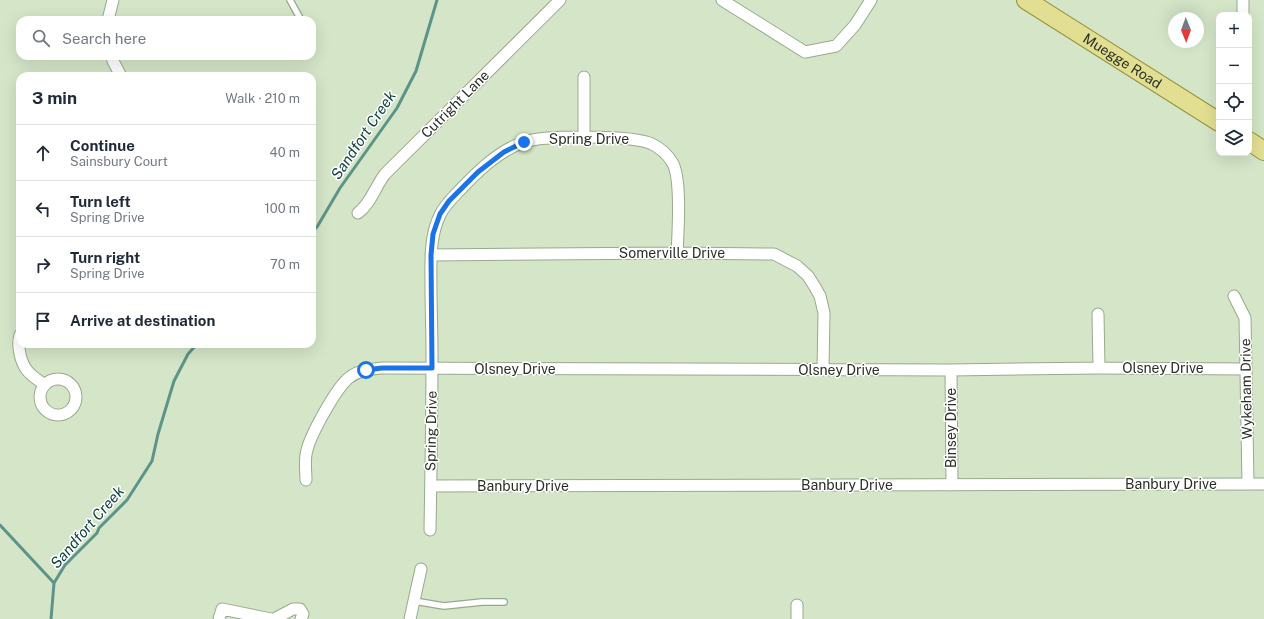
<!DOCTYPE html>
<meta charset="utf-8">
<style>
body{margin:0;font-family:"Public Sans",sans-serif;background:#f2f2f3;color:#1f2937}
.controls{position:absolute;right:12px;top:12px;display:grid;overflow:hidden;border-radius:8px;box-shadow:0 4px 16px #0002}
.controls button{width:36px;height:36px;display:grid;place-items:center;padding:0;border:0;border-bottom:1px solid #e0e1e3;background:#fff;color:#1f2937;font:20px sans-serif}
.compass{position:absolute;left:1168px;top:12px;width:36px;height:36px;border-radius:50%;background:#fff;box-shadow:0 4px 16px #0002;rotate:179deg}
.stop{position:absolute;width:12px;height:12px;margin:-9px;border:3px solid #1a73e8;border-radius:50%;background:#fff}
.stop.end{background:#1a73e8;border-color:#fff;box-shadow:0 1px 4px #0008}
.list{margin:0;padding:0;list-style:none}
h2{display:flex;justify-content:space-between;align-items:center;height:52px;margin:0;padding:0 16px;font-size:17px}
h2 small{font-size:13px;font-weight:400;color:#747a83}
.list li{display:grid;grid-template-columns:26px 1fr auto;gap:12px;align-items:center;box-sizing:border-box;height:56px;padding:0 16px;border-top:1px solid #e0e1e3}
.list b{display:block;font-size:15px;white-space:nowrap}
.list p{margin:0;font-size:13px;white-space:nowrap;color:#747a83}
.list em{font-size:13px;font-style:normal;color:#747a83}
.icon{flex:none;width:22px;height:22px;fill:none;stroke:currentColor;stroke-width:2;stroke-linecap:round;stroke-linejoin:round}
.map{position:relative;flex:none;width:1264px;height:619px;overflow:hidden}
.search{position:absolute;background:#fff;box-shadow:0 4px 16px #0002;left:16px;top:16px;width:300px;height:44px;display:flex;align-items:center;gap:10px;box-sizing:border-box;padding:0 14px;border-radius:12px;color:#747a83;font-size:15px}
.panel{position:absolute;background:#fff;box-shadow:0 4px 16px #0002;left:16px;top:72px;width:300px;height:276px;border-radius:12px}
.map>svg:first-child{display:block}
.lines{fill:none;stroke-linecap:round;stroke-linejoin:round}
.stream{stroke:#5d948a;stroke-width:3}
.lane-casing{stroke:#99a98e;stroke-width:8}
.street-casing{stroke:#99a98e;stroke-width:13}
.primary-casing{stroke:#94943c;stroke-width:20}
.lane{stroke:#fff;stroke-width:5.5}
.street{stroke:#fff;stroke-width:11}
.primary{stroke:#e2df92;stroke-width:18}
.route{stroke:#1a73e8;stroke-width:5}
.labels{text-anchor:middle;dominant-baseline:central;stroke-width:3;stroke-linejoin:round;paint-order:stroke}
.street-label{font-size:14px;fill:#282f24;stroke:#fff}
.water-label{font-size:15px;font-style:italic;fill:#11443d;stroke:#fff}
</style>
<div class="map">
<svg width="1264" height="619" viewBox="0 0 1264 619">
<rect width="100%" height="100%" fill="#d4e5c8"/>
<g class="lines">
<path class="stream" d="M312,231l5,-4 23,-39 57,-80 19,-37 21,-71
M0,525l54,58
M51,619l3,-36 11,-18 32,-32 2,-5 28,-28 25,-39 6,-27 16,-53 14,-27 9,-10"/>
<g class="lane-casing">
<path id="lane" d="M290,0l11,20
M414,601l30,5 38,-4h22"/>
</g>
<g class="street-casing">
<path id="street" d="M722,0l83,52 31,-6 19,-21 16,-25
M1243,15v-15
M108,20l5,-20
M112,56l1,5 8,15
M584,137v-60
M358,213c13,-10 17,-26 27,-39l175,-174
M431,255l246,-2 97,1 23,12 11,10 7,11 5,9 4,17 -1,57
M1234,296l11,22 3,166
M1098,314l1,54
M20,335c-3,10 0,25 6,34 4,6 13,12 19,16
M951,370l1,115
M40 397a18 18 0 1 1 36 0a18 18 0 1 1-36 0Z
M306,480c0,-9 -2,-21 1,-30 4,-16 30,-64 43,-73 9,-7 22,-8 32,-9l569,2 148,-2 147,1
M431,486l833,-2
M430,530c1,-59 2,-118 2,-177 0,-22 -1,-43 -1,-65 0,-24 -2,-51 9,-73 4,-9 12,-17 19,-24 18,-19 39,-40 65,-49 20,-7 109,-7 128,2 8,4 15,10 20,18 10,15 6,71 5,91
M219,619l3,-10 49,10
M274,619l19,-10h7l3,5 -2,5
M410,619l11,-50
M797,619v-14"/>
</g>
<g class="primary-casing">
<g id="primary">
<path id="s1" d="M1026,0l193,122"/>
<path d="M1249,141l15,10"/>
</g>
</g>
<use href="#lane" class="lane"/>
<use href="#street" class="street"/>
<use href="#primary" class="primary"/>
</g>
<g class="lines">
<path class="route" d="M366,370l16,-2h50l-1,-113 2,-21 7,-20 9,-13 29,-29 26,-20 20,-10"/>
</g>
<g class="labels">
<g class="street-label">
<text stroke="none"><textPath href="#s1" startOffset="114">Muegge Road</textPath></text>
<text transform="translate(455 104) rotate(-45)">Cutright Lane</text>
<text x="589" y="139">Spring Drive</text>
<text x="672" y="253">Somerville Drive</text>
<text x="1163" y="368">Olsney Drive</text>
<text x="515" y="369">Olsney Drive</text>
<text x="839" y="370">Olsney Drive</text>
<text transform="translate(1246 389) rotate(-91)">Wykeham Drive</text>
<text transform="translate(951 428) rotate(-90)">Binsey Drive</text>
<text transform="translate(431 431) rotate(-89)">Spring Drive</text>
<text x="1171" y="484">Banbury Drive</text>
<text x="847" y="485">Banbury Drive</text>
<text x="523" y="486">Banbury Drive</text>
</g>
<g class="water-label">
<text transform="translate(363 135) rotate(-56)">Sandfort Creek</text>
<text transform="translate(87 527) rotate(-49)">Sandfort Creek</text>
</g>
</g>
</svg>
<div class="controls">
<button>+</button>
<button>−</button>
<button><svg class="icon" aria-label="locate" viewBox="0 0 24 24"><circle cx="12" cy="12" r="6"/><path d="M12 2v4M12 18v4M2 12h4M18 12h4"/></svg></button>
<button><svg class="icon" aria-label="layers" viewBox="0 0 24 24"><path d="M12 4l9 5-9 5-9-5zM3 14l9 5 9-5"/></svg></button>
</div>
<svg class="compass" viewBox="-18 -18 36 36"><path d="M0-13l5 13h-10z" fill="#e53935"/><path d="M0 13l5-13h-10z" fill="#747a83"/></svg>
<div class="stop" style="left:366px;top:370px"></div>
<div class="stop end" style="left:524px;top:142px"></div>
<div class="search"><svg class="icon" aria-label="search" viewBox="0 0 24 24"><circle cx="10" cy="10" r="6"/><path d="M15 15l6 6"/></svg>Search here</div>
<section class="panel">
<h2>3 min<small>Walk · 210 m</small></h2>
<ul class="list">
<li><svg class="icon" aria-label="ahead" viewBox="0 0 24 24"><path d="M12 20V5M6 11l6-6 6 6"/></svg><div><b>Continue</b><p>Sainsbury Court</p></div><em>40 m</em></li>
<li><svg class="icon" aria-label="left" viewBox="0 0 24 24"><path d="M17 20v-9H6M10 6l-5 5 5 5"/></svg><div><b>Turn left</b><p>Spring Drive</p></div><em>100 m</em></li>
<li><svg class="icon" aria-label="right" viewBox="0 0 24 24"><path d="M7 20v-9h11M14 6l5 5-5 5"/></svg><div><b>Turn right</b><p>Spring Drive</p></div><em>70 m</em></li>
<li><svg class="icon" aria-label="arrive" viewBox="0 0 24 24"><path d="M6 21V4h12l-3 4 3 4H6"/></svg><div><b>Arrive at destination</b></div></li>
</ul>
</section>
</div>
